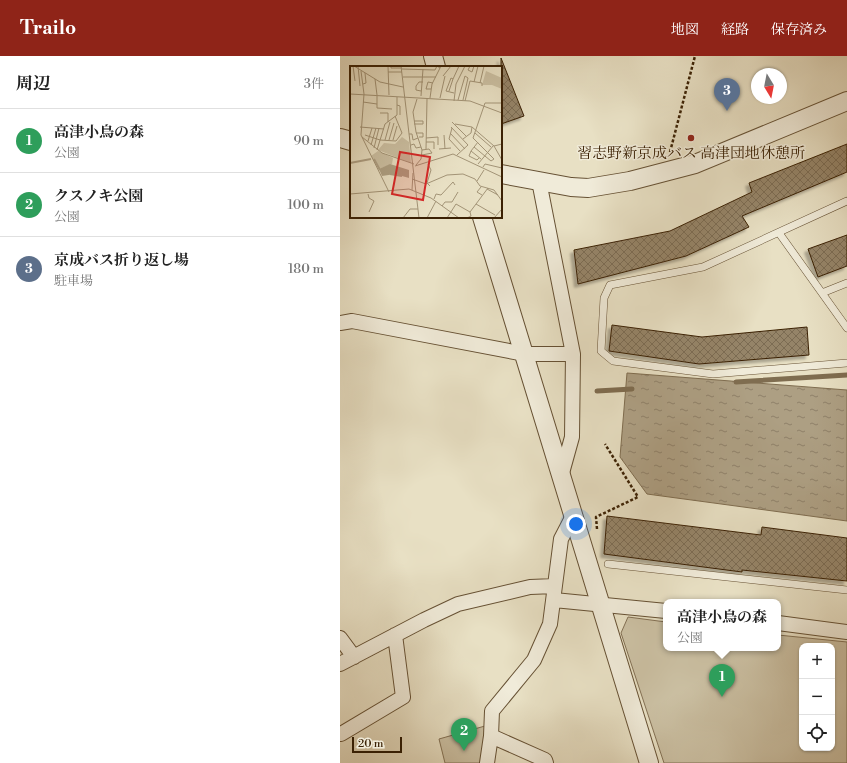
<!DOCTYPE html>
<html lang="ja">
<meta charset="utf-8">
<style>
body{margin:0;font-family:"Libre Bodoni","Noto Serif JP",serif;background:#f2f2f2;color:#222}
.controls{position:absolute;right:12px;bottom:12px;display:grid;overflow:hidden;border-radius:8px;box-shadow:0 1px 3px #0004}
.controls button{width:36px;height:36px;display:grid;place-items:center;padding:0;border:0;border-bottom:1px solid #e0e0e0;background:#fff;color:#222;font:20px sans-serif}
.compass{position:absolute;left:411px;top:12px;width:36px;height:36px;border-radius:50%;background:#fff;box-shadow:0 1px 3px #0004;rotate:170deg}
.scale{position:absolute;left:12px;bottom:10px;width:50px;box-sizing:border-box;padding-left:4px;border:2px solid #3b2104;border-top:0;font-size:11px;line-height:14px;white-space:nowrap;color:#3b2104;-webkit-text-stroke:3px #f0ebd9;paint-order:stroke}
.you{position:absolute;left:236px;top:468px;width:14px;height:14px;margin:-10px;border:3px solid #fff;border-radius:50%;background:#1a73e8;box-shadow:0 0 0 6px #1a73e833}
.badge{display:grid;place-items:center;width:26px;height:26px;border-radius:50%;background:#8f2418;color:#fff;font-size:13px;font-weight:700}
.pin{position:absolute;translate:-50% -33px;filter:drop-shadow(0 1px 2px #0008)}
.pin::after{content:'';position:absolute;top:21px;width:14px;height:12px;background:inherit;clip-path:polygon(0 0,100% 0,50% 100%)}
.popup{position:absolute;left:323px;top:543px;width:118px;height:52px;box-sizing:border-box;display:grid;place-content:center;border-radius:8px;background:#fff;filter:drop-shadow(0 1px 3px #0005);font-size:13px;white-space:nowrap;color:#767676}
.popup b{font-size:15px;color:#222}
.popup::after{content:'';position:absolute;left:50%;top:100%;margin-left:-8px;border:8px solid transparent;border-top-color:#fff}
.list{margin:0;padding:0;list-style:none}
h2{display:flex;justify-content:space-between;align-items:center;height:52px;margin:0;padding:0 16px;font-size:17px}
h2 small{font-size:13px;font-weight:400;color:#767676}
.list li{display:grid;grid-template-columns:26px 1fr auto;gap:12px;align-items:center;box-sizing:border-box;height:64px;padding:0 16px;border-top:1px solid #e0e0e0}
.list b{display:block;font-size:15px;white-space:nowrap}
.list p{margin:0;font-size:13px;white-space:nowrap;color:#767676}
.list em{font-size:13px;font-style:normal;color:#767676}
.icon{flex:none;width:22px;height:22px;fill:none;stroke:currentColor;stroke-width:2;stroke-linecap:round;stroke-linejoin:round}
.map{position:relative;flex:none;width:507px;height:707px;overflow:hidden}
header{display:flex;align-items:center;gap:24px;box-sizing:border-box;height:56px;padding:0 20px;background:#8f2418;color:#fff}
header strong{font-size:19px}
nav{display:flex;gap:22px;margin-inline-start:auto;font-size:14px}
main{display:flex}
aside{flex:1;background:#fff}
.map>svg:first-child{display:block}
.green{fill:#cbc0a3;stroke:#837054;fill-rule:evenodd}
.water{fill:url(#water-ripples);stroke:#7f6d50}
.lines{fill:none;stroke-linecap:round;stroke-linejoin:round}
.stream{stroke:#7f6d50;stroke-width:5}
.building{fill:url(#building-cross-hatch);stroke:#3b2104;filter:url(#shadow)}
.service-casing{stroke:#665134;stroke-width:8}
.minor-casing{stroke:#665134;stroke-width:16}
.tertiary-casing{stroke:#665134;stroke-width:20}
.path{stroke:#3b2104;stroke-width:2.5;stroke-dasharray:3 2;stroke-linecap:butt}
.service{stroke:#f0ebd9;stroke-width:7}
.minor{stroke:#f0ebd9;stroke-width:14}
.tertiary{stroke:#f0ebd9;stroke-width:18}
.poi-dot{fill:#8f2418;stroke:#f0ebd9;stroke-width:1.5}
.labels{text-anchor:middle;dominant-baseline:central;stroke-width:3;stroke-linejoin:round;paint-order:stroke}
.poi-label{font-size:15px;fill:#3b2104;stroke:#f0ebd9}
.inset-river{fill:none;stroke:#ad9f83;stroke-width:2}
.inset-road{fill:none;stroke:#a39477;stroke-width:1}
.view{fill:#d62828;fill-opacity:0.15;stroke:#d62828;stroke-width:2}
.inset-edge{fill:none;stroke:#3b2104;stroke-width:2}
</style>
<header>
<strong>Trailo</strong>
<nav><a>地図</a><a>経路</a><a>保存済み</a></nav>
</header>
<main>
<aside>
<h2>周辺<small>3件</small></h2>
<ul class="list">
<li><span class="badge" style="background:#2e9e5b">1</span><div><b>高津小鳥の森</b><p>公園</p></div><em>90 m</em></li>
<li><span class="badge" style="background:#2e9e5b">2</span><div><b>クスノキ公園</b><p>公園</p></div><em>100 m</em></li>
<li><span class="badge" style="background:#5c6f8a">3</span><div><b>京成バス折り返し場</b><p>駐車場</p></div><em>180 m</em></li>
</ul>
</aside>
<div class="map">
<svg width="507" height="707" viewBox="0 0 507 707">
<defs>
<pattern id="water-ripples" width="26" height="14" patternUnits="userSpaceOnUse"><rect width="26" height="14" fill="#ad9f83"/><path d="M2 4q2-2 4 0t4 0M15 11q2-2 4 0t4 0" fill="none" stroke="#8e8169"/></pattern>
<pattern id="building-cross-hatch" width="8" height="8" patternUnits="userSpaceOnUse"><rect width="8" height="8" fill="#958468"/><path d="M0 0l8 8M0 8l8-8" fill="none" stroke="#7b6c53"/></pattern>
<filter id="shadow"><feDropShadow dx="-3.5" dy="3.5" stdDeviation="1" flood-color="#0004"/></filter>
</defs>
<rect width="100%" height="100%" fill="#e8e0c4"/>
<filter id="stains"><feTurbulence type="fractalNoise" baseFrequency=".005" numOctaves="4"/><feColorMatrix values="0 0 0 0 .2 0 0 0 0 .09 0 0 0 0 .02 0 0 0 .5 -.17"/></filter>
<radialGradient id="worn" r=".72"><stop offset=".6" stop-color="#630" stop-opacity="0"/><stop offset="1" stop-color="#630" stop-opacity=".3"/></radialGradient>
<path class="green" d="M288,561l38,5v26h112v-13l69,7v121h-183l-43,-130zM462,590h30v102h-30z
M145,670l-1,37h-39l-6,-24z"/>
<path class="water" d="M287,317l220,17v131l-200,-27 -27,-37z"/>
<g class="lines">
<path class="stream" d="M396,326l111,-7
M257,335l35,-2"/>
</g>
<path class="building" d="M161,2l23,58 -23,8z
M507,88v28l-105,44 7,11 -63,29 -108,28 -4,-34 96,-19 82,-39 -3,-9z
M507,179v31l-29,11 -10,-28z
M272,269l90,12 105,-10 2,28 -110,9 -90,-13z
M267,460l154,19 1,-8 85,11v43l-105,-11v2l-138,-18z"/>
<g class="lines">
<g class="service-casing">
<path id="service" d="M507,145l-144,66 -93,18 -6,13 -3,53 12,10 100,13 134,-11
M439,177l68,95
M482,237l25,-10
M268,508l239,26"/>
</g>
<g class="minor-casing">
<path id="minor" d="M199,125l34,173 -1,83 -10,36
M0,267l12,-2 173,33h48
M214,544l112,11
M438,567l69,9
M0,582l14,19
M0,608l84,-44 34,-16 72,-17 25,-1
M1,678l62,-37 -8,-62
M151,680l54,24 1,3
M147,707l4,-27 1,-25 42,-51 16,-36 11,-85 13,-25"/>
</g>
<g class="tertiary-casing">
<path id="tertiary" d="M93,0l3,11
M0,82l11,3
M161,118l70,13 17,1 42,-7 65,-17 152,-63
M142,161l167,546"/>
</g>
<path class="path" d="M330,96l25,-96
M257,473l-1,-12 42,-20 -33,-53"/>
<use href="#service" class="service"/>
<use href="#minor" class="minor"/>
<use href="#tertiary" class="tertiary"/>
</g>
<circle class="poi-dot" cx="351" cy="82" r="4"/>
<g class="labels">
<g class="poi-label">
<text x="351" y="97">習志野新京成バス 高津団地休憩所</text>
</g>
</g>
<g transform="translate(10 10)">
<rect width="152" height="152" fill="#e8e0c4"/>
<path d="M136,5l16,7v11l-10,-4h-10z" fill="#cbc0a3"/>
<path d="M52,71l7,5 2,21 -33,-13 6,-7 11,1zM28,85l15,7 -1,6 -13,5 -8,-13z" fill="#cbc0a3"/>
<path d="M40,98l19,6v8l-14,-4 -13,2 -3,-7z" fill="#ad9f83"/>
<path class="inset-river" d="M24,93l6,11M0,97l21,-4M40,108l12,2"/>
<path class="inset-road" d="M3,0l2,15M4,0l26,16 23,5M8,0l2,20M38,0l1,29M41,0v2h11M51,0l18,152M120,0l-2,4 4,2 2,-6M52,3l33,1 2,-4 3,2M11,5l3,23 -3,41 28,57M38,6h14M93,10l8,-10M53,11h33M25,13l2,16M124,16l4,-16M130,17l4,-17M13,18l3,-1 -1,-10M81,23h-5l2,-7 5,1M71,25l-5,-1v-4l3,-4h4M99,25l4,-12M104,27l-8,-2 5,-13 2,1 6,-13M0,28l120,7 32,12M27,30v12l15,1M71,30l2,-27M80,32l2,-14 9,-18M90,32l5,-22M108,34l7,-24 3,2 -5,22M104,35l2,-17 9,-18M115,35l5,-20 12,2v3M13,36l14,2M47,39l3,1v9M30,47h8v9M64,55h9v3h-9M102,56l14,14M105,58l17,3M10,61l24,2M101,61l17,18 -11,10M102,62l-3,11 11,12M66,67h7v4h-4M100,67l15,16M125,67l16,14M59,68h3l1,6 5,-2M15,69l15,5 16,1 6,-8 -7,-17M94,69l1,14M12,71l20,16 32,11M76,72l12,-1v8M113,73l8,-6 1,-6 22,19 8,14M35,74l5,-18M39,74l5,-17M43,74l4,-14M18,75l4,-13M76,76h8v7M128,76l-7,9 10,8M21,79l5,-17M61,79l3,-1 2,4 5,-1M144,80l8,-2v6M124,81l17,14 3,-2 -21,-21 12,-35h17M24,82l5,-20M76,83l1,-50M89,83l12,-1M27,84l8,-26 12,-9v-18M121,85l-2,5 8,4 2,-2M72,89l10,-2 -3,-4 -7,1M78,98l3,6 -4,13 3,3M128,98l15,-18M66,99l5,-6 1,-9 -6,-18 -3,-20 4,-13M65,100l38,-12 49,23M133,101l2,-3 17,4M62,113l14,5 21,-9 16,-1 12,5 5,7 14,4 8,11M127,115l7,-11M131,121l-4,5 5,3M137,123l11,6M62,124l1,-17M0,128l59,-5 22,9 28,20M18,128l1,4 5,3 -5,11M84,133l2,-5 5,1 12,-13 2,3M126,138l19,11M92,140l3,-4h7l6,-10M53,152l7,-9h8M77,152l9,-17M97,152l9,-14 14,8M117,152l4,-2 -1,-4 18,-24M144,152l8,-9"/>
<path class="view" d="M50,86l30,5 -7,43 -31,-6z"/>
<rect width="152" height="152" class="inset-edge"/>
</g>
<rect width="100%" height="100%" filter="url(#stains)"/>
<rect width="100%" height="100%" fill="url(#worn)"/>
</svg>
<div class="controls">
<button>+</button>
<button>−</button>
<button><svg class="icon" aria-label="locate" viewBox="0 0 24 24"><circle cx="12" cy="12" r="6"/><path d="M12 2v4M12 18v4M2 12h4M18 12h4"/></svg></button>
</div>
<svg class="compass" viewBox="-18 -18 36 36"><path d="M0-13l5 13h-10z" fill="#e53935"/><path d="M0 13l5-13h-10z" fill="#767676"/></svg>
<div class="scale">20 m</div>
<div class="you"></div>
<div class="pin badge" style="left:382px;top:641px;background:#2e9e5b">1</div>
<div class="popup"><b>高津小鳥の森</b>公園</div>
<div class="pin badge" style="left:124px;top:695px;background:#2e9e5b">2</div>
<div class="pin badge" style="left:387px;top:55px;background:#5c6f8a">3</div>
</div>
</main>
